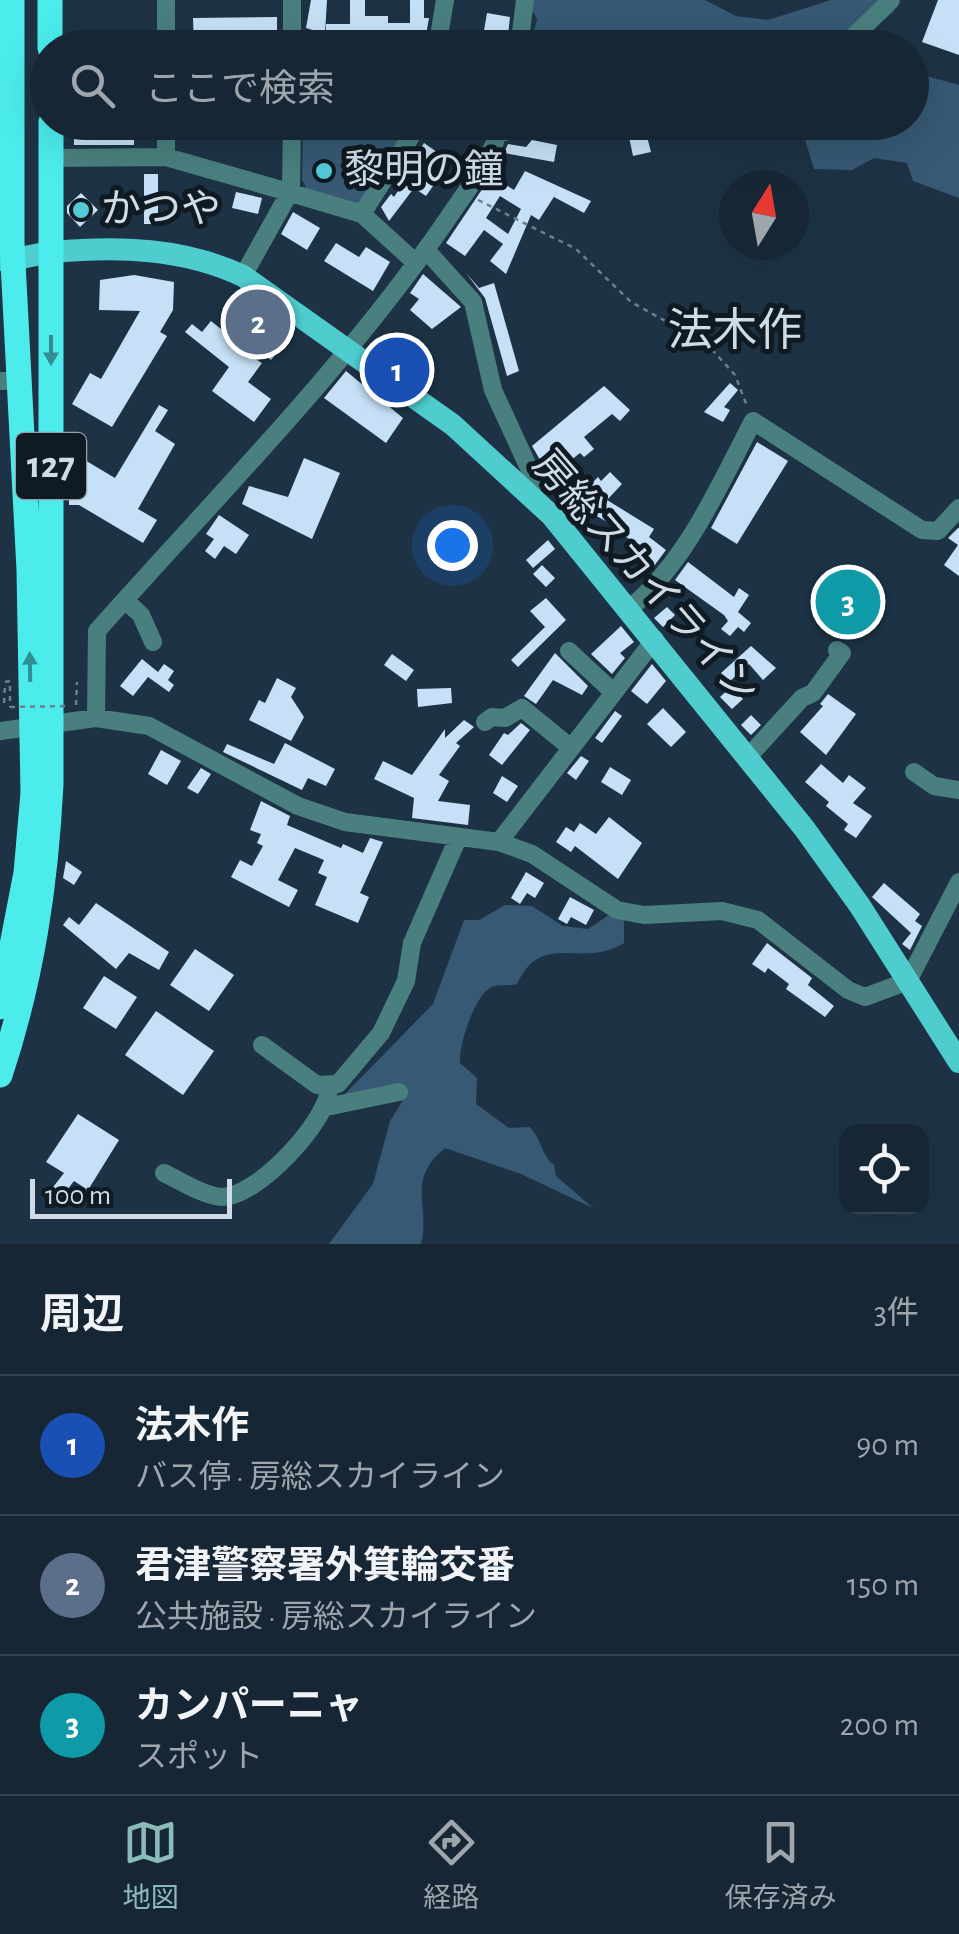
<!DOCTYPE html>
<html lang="ja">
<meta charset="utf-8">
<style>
body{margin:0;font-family:"Alegreya Sans","Noto Sans JP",sans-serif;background:#233240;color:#f1f3f6}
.controls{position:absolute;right:30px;bottom:30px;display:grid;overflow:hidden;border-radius:20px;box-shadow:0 10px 40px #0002}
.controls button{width:90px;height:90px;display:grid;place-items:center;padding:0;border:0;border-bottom:2px solid #35434f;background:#162634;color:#f1f3f6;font:50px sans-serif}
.compass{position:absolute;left:719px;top:170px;width:90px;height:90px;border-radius:50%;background:#162634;box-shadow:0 10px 40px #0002;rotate:11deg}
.scale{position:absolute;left:30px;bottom:25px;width:202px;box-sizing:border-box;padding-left:10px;border:5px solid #cfdce8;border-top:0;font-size:28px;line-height:35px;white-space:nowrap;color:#cfdce8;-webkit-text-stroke:8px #101a22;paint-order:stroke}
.you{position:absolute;left:452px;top:545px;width:35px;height:35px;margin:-25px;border:8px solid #fff;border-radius:50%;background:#1a73e8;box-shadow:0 0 0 15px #1a73e833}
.badge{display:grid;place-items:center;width:65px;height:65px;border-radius:50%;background:#8bbbb9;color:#fff;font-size:32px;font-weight:700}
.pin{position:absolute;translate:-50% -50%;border:5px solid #fff;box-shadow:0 2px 10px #0006}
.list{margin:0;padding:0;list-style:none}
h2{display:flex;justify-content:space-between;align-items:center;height:130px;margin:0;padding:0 40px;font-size:42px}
h2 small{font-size:32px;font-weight:400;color:#9ea5ac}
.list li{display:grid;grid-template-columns:65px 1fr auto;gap:30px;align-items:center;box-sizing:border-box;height:140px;padding:0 40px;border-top:2px solid #35434f}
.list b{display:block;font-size:38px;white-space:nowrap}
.list p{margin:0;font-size:32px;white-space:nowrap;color:#9ea5ac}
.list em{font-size:32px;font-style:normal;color:#9ea5ac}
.icon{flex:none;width:55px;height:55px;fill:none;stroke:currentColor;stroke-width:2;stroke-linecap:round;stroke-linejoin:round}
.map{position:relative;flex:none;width:959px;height:1244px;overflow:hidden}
.search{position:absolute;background:#162634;box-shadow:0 10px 40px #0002;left:30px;right:30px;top:30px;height:110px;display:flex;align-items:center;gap:25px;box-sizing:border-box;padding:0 35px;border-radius:55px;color:#9ea5ac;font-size:38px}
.sheet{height:550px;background:#162634}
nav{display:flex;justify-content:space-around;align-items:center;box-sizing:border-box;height:140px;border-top:2px solid #35434f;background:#162634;font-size:28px;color:#9ea5ac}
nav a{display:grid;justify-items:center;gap:5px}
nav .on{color:#8bbbb9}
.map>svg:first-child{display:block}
.green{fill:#375974}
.building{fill:#c6e1f7;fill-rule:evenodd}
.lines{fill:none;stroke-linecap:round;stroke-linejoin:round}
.path{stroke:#6d7f8e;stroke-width:2.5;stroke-dasharray:5 5;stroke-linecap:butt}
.minor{stroke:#49807f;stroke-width:18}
.major{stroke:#4fcdce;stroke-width:22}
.highway{stroke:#4ceced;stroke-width:25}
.path-bridge{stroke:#6d7f8e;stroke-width:2.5;stroke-dasharray:5 5;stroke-linecap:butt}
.oneway{fill:#318e92}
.poi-dot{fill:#52cbd7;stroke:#101a22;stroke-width:4}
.labels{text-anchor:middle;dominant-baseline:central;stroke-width:10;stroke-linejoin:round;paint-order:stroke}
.shield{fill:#101a22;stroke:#96a2ad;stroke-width:2.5}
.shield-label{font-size:38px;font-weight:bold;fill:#cfdce8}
.poi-label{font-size:40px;fill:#cfdce8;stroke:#101a22;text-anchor:start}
.street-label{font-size:40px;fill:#cfdce8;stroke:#101a22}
.quarter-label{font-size:45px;fill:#cfdce8;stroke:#101a22}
</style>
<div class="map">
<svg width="959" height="1244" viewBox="0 0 959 1244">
<rect width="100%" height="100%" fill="#1d3345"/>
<path class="green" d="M527,0h178l31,16 32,4 63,-20h67l-4,11 -42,37 -322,-1 7,-28z
M912,72l47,13v113l-46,-17 -6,-18 -33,-5 -22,12 -38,-1 -14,-46 112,-1z
M303,123h111l-51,83 -55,-15 -6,-11z
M665,123l98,-1v1l-3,7 -54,10z
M505,905l27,1 31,20 25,3 21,-14 15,6v22c-43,27 -81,-14 -107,41 -7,2 -19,0 -25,3 -17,6 -34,60 -32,76l17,15 -1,26 33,24 20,-1c13,11 11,27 25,38l2,11 37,32 -72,-34 -76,-26c-40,33 -14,57 -24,96h-92l44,-60 17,-63 16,-26 -59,3 -2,-4 88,-90 31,-84h15z"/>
<path class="building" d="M311,0h16l-2,34 -19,-6z
M350,0h15v16h23v7h22v-23h14v18h5l-3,17 -16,5v5h-14v-6l-52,-2v11h-18v-24h24z
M938,0h21v55l-37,-13z
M487,13l23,4 -2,18 -14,-2 -3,15h-10z
M277,17v31h-83l-1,-30z
M74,122h60v23h-60z
M620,123v4l24,-2 7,27 -18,4 -4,-19 -27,3 -2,-15z
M532,140l25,5 -3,17 -50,-9 4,-9 18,3z
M424,143l13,9 -12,19 13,8 -12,17 -12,-8 -25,33 -8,-14 10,-13 3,3 26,-39 -4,-2z
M525,171l66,30 -7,12 -30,-16 5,-8 -20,31 -8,-5 -25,59 -16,-13 13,-17 -19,-14 -19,26 -19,-13 45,-67 23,14zM500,196l21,13 -13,25 -22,-16z
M144,174h14v50h-14z
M236,192l26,6 -4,16 -26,-6z
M81,193l17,17 -18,17 -13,-14v-7z
M293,212l27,16 -13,22 -26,-16z
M336,243l23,14 7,-10 24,15 -17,29 -49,-30z
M466,273l13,15 15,-5 25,88 -12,5 -22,-78z
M423,274l38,33 -29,22 -22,-19 9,-11 -9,-6z
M134,275l40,7 -1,28 -13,22 7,4 -55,91 -40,-23 18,-31 11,6 39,-68 -41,-1 1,-30z
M211,321l25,20 -3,5 29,17 -14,19 23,17 -17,23 -42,-31 17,-24 -44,-35 7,-8 10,8z
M274,333l11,9 -14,18 -11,-8z
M346,371l57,47 -17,25 -62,-45z
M730,383l8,7 -14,17 6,3 -7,12 -19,-10z
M604,386l26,24 -10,11 -8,-7 -28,23 10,12 -10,8 -4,-4 -30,24 -18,-31z
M159,405l9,5 -13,21 20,13 -37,65 19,11 -14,23 -64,-38h-10v-33h6l8,-13 32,19z
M757,442l31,19 -51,83 -26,-16z
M304,458l36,15 -28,66 -70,-35 7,-18 39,11z
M610,472l12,12 -15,16 47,29 -5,8 17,13 -12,16 -10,-7 7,-8 -32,-18 1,-4 -27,-15 -12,12 -15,-16 32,-33 3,4z
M219,515l30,20 -13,19 -12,-8 -9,13 -10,-8 9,-12 -8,-5z
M958,528h1v48l-15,-11 14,-20 -10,-7z
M548,540l7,9 -22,19 -7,-8z
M688,562l46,35 5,-9 10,7 -11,17 13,11 -7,9 -6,-5 -8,9 -9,-7 7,-8 -4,-6 -49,-35z
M542,565l13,13 -9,9 -13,-13z
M836,579l37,29 -13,17 -37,-29z
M546,598l20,22 -48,47 -7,-7 34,-33 -15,-16z
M667,607l8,8 -12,12 -9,-9z
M621,626l13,16 -14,11 5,5 -13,16 -21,-20z
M751,646l25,22 -13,12 -14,-16 -20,18 -8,-9z
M555,653l33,33 -6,9 -29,-15 -17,24 -12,-8z
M392,654l22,16 -8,11 -22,-16z
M142,659l16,13 6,-8 10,7 -6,9 6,5 -5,7 -21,-15 -15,19 -13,-10z
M652,664l14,17 -19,23 -16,-13z
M277,678l19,10 -5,9 13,20 -13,24 -42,-21 10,-20 6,3z
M731,687l12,12 -11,10 -12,-12z
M451,688l1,15 -34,4 -1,-18z
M828,694l28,20 -30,41 -26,-23 23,-26 -3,-2z
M663,708l23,24 -15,15 -24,-23z
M615,711l7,5 -20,27 -7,-5z
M751,715l10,10 -10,10 -10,-10z
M464,720l10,7 -18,16 4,3 -21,29 10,6 -11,20 32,4 -2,20 -56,-7 2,-20 -40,-19 9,-18 29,14 33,-46v9z
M521,723l9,7 -28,35 -13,-10 15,-22 4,2z
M285,743l50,26 -9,17 -18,-8 -6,12 -79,-38 4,-8 47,20z
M161,750l20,11 -14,24 -19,-11z
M581,756l8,5 -13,19 -9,-7z
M821,764l22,19 6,-8 17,13 -13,15 19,13 -16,22 -12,-8 4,-6 -22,-18 3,-4 -24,-20z
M610,767l21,13 -9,15 -21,-13z
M201,768l10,6 -13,20 -11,-6z
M502,776l16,10 -11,16 -14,-9z
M261,801l29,15 -3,9 54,23 2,-4 20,9 7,-15 13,4 -23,51 9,4 -11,26 -43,-18 12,-28 -9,-4 6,-13 -29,-12 -17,32 20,10 -9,17 -58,-30 9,-17 12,6 11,-20 -6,-3 4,-9 -11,-4z
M609,817l33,26 -24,36 -43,-33 -4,6 -15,-10 10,-15 8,5 6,-9 16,11z
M66,861l16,11 -8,13 -11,-7z
M526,872l18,11 -9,15 -8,-5 -7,11 -9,-6z
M884,883l36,31 -5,7 7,5 -12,24 -8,-6 9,-11 -39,-36z
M570,897l24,13 -8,15 -15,-8 -4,7 -9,-5z
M96,903l73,49 -10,18 -30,-17 -13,16 -53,-44 6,-8 10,8z
M767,943l45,35 -4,7 26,21 -9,11 -39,-28 3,-5 -21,-16 -3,5 -13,-9z
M195,949l39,26 -25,36 -39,-26z
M104,976l33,21 -21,32 -33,-21z
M156,1011l58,40 -31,44 -58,-40z
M78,1114l41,26 -31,50 -14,-9 -13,17 -11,-7 14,-18 -18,-11z"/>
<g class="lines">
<path class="path" d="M478,200l98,49 55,53 76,42 28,31 12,31
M5,682l5,-1v26
M4,703l1,-18
M76,705l1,-23"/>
<path class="minor" d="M166,0v48
M292,48v-48
M437,48l8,-48
M519,48l6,-48
M842,48l49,-48
M166,122v35
M499,133l63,-11
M51,158l115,-1 105,30 91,27 54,49
M362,214l58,-92
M426,250l47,52 20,88 40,87 -2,18
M243,276l48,-86 1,-68
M0,381h5
M125,600l16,15 12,27
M630,608c57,-47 89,-122 123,-187l169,109 16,1 21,-23
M569,651l43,40
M96,718l1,-87c118,-133 248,-263 349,-410 21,-31 46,-62 56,-99
M485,722l7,-5 13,1 17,-10 48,39
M0,731l96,-13 53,8 149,80 47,16 154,20 33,12 85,56 27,5 78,-4 36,9 90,70 17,7 43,-16 51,-99
M748,757l54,-59 11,-5 29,-40 -5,-3
M914,772l20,14 25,4
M499,842l156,-203
M262,1045l55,40 21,-1 43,-51 25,-52 6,-38 46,-105
M326,1107l73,-15
M164,1173c17,8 38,22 57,24 35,2 109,-78 108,-110"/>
<path class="major" d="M0,260c18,0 35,-6 54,-8 64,-6 130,-4 189,24l210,149 99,91 252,312 56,78 99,156"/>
<path class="highway" d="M50,0v48
M0,1007l26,-134 7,-80 -4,-223 -17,-327v-243
M0,1075c32,-96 46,-191 51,-291v-662"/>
<path class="path-bridge" d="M10,707l60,-1"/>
</g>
<defs><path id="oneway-solid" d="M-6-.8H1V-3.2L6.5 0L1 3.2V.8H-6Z" transform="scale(2.5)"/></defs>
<g class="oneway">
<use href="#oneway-solid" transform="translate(51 350) rotate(90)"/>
<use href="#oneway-solid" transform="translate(30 667) rotate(-91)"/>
</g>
<g class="poi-dot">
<circle cx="324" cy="171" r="10"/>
<circle cx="81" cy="210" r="10"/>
</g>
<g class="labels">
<rect class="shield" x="16" y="433" width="70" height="66" rx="8"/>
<g class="shield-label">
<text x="51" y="466">127</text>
</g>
<g class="poi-label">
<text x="344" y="171">黎明の鐘</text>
<text x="101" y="210">かつや</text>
</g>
<g class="street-label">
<text transform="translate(645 578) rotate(49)">房総スカイライン</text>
</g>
<g class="quarter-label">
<text x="735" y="331">法木作</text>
</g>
</g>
</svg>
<div class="controls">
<button><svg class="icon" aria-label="locate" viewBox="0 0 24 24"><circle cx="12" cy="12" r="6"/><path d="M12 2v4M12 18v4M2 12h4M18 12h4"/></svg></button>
</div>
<svg class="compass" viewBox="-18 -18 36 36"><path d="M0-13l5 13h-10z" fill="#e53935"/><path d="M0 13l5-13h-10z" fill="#9ea5ac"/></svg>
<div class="scale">100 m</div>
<div class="you"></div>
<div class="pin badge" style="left:397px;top:370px;background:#1a4fb4">1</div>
<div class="pin badge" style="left:258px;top:322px;background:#5c6f8a">2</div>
<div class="pin badge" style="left:848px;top:602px;background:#0f9aa8">3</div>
<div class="search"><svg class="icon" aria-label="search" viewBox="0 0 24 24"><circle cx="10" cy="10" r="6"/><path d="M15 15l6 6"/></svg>ここで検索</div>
</div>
<section class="sheet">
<h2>周辺<small>3件</small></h2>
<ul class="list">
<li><span class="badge" style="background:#1a4fb4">1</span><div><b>法木作</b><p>バス停 · 房総スカイライン</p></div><em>90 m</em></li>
<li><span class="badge" style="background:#5c6f8a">2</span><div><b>君津警察署外箕輪交番</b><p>公共施設 · 房総スカイライン</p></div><em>150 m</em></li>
<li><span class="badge" style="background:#0f9aa8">3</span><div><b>カンパーニャ</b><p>スポット</p></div><em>200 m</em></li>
</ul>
</section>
<nav>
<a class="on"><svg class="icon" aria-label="map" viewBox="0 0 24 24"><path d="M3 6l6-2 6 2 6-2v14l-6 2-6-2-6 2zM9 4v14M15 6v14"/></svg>地図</a>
<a><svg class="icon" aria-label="directions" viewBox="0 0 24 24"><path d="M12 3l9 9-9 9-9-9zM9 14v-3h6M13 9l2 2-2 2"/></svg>経路</a>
<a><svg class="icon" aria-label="saved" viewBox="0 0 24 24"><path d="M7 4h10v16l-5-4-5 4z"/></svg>保存済み</a>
</nav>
